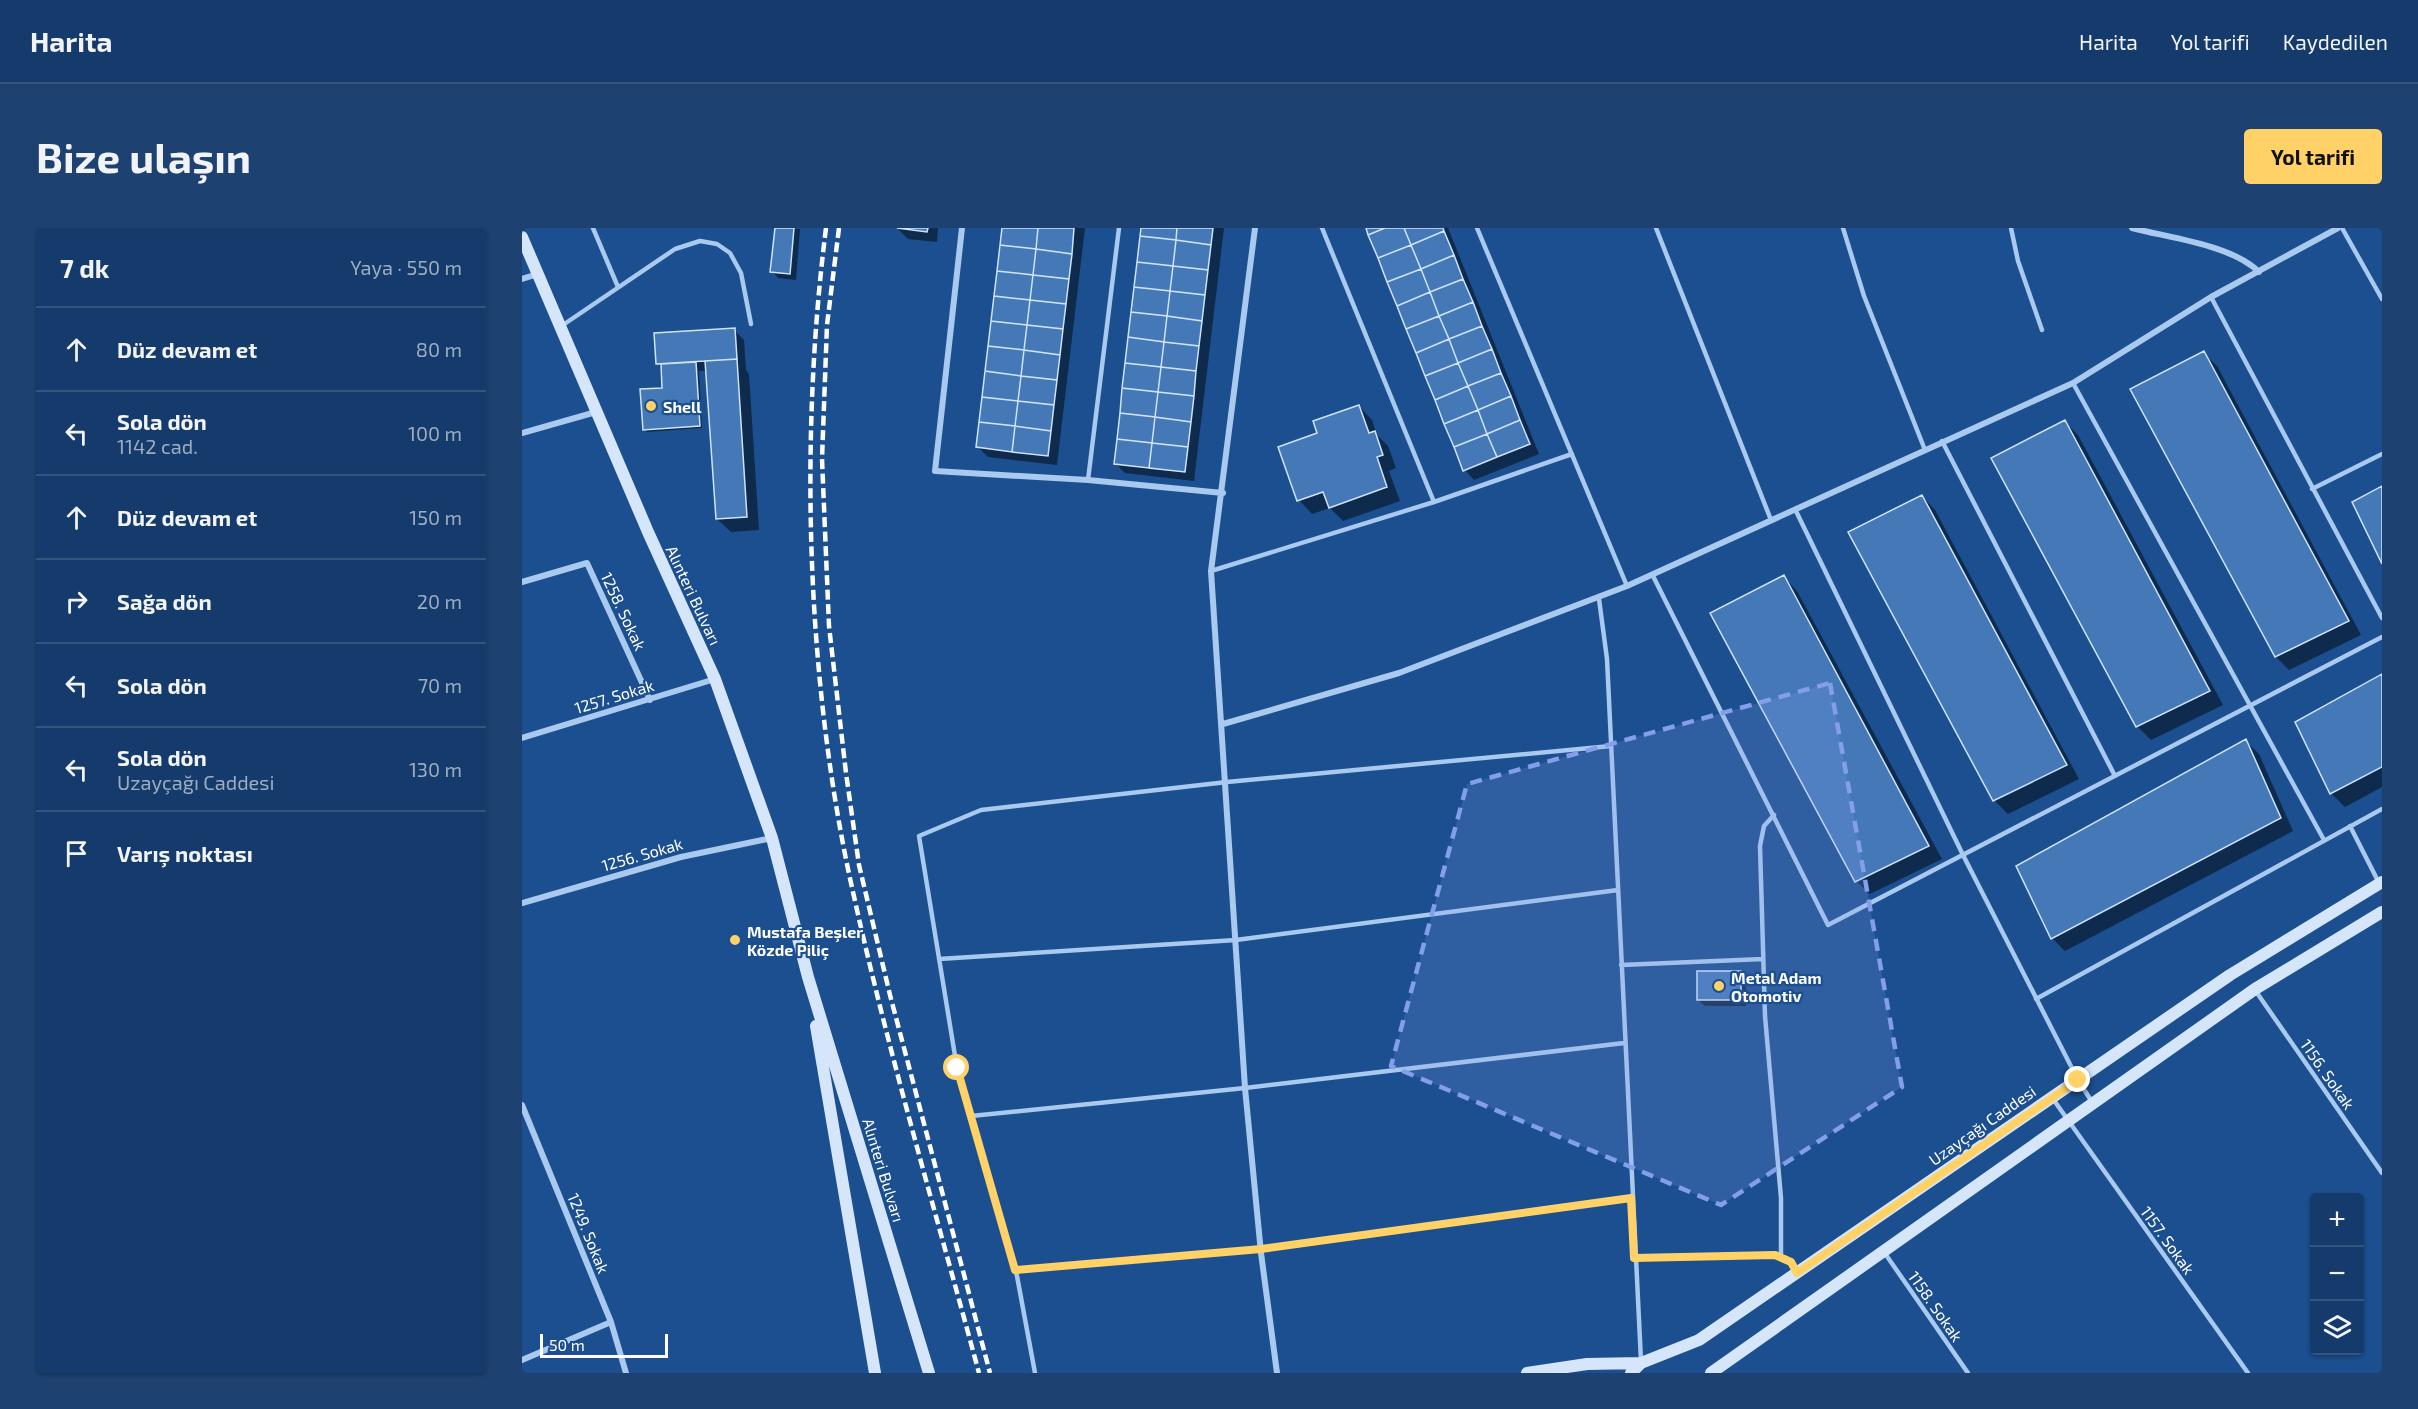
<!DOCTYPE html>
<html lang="tr">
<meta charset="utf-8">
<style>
body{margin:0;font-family:"Exo 2",sans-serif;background:#1d4271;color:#f1f3f6}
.controls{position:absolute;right:18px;bottom:18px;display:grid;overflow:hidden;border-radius:6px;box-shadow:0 2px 4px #0004}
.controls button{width:54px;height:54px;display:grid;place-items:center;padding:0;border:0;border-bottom:2px solid #33557e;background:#143b6b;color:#f1f3f6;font:30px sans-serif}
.scale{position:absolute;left:18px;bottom:15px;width:128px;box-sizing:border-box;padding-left:6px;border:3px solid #fff;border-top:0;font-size:16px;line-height:21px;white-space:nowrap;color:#fff;-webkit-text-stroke:4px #1b4f8f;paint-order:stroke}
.stop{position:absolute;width:18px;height:18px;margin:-14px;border:4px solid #ffd166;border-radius:50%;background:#fff}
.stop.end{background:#ffd166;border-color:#fff;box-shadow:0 2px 6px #0008}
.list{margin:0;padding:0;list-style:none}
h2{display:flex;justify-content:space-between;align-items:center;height:78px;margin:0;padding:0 24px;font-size:26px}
h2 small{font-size:20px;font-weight:400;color:#9dadc1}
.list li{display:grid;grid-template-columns:39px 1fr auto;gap:18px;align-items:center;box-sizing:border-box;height:84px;padding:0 24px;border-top:2px solid #33557e}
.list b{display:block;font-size:22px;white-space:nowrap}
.list p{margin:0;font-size:20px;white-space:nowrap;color:#9dadc1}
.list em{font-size:20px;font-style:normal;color:#9dadc1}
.icon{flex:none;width:33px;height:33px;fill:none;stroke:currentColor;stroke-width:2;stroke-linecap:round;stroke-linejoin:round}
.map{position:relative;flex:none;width:1860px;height:1145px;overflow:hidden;border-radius:6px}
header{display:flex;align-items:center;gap:36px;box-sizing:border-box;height:84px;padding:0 30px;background:#143b6b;border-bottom:2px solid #33557e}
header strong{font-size:28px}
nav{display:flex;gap:33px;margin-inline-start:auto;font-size:21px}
.intro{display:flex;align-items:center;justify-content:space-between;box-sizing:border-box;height:144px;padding:0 36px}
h1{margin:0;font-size:42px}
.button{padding:15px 27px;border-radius:6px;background:#ffd166;color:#111;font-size:21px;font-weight:700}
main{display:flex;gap:36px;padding:0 36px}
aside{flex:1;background:#143b6b;border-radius:6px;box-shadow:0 2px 4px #0004}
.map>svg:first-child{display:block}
.shadow{fill:#0007}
.building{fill:#4478b7;stroke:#cfe3fa;stroke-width:1.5}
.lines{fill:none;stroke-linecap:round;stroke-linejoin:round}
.lane{stroke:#a9c9ee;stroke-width:4.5}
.street{stroke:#a9c9ee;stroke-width:6}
.secondary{stroke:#d6e6fa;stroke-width:12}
.rail{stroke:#fff;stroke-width:4.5;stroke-dasharray:10 4.5;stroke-linecap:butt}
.route{stroke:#ffd166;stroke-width:8}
.marked{fill:#839eea;fill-opacity:0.2;stroke:#839eea;stroke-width:4.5;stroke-dasharray:12 8;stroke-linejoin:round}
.poi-dot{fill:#ffd166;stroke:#1b4f8f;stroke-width:2}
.labels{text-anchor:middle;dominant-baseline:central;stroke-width:4.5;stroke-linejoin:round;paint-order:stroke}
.poi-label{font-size:16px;font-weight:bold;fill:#fff;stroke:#1b4f8f;text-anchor:start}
.street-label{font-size:16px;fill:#fff;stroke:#1b4f8f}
</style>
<header>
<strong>Harita</strong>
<nav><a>Harita</a><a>Yol tarifi</a><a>Kaydedilen</a></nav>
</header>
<div class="intro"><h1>Bize ulaşın</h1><a class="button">Yol tarifi</a></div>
<main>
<aside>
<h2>7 dk<small>Yaya · 550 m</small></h2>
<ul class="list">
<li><svg class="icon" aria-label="ahead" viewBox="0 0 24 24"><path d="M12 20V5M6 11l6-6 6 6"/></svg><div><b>Düz devam et</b></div><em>80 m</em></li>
<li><svg class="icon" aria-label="left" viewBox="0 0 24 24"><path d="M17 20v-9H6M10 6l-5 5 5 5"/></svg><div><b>Sola dön</b><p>1142 cad.</p></div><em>100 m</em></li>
<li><svg class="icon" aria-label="ahead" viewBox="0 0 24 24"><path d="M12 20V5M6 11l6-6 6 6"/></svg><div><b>Düz devam et</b></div><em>150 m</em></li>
<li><svg class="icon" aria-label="right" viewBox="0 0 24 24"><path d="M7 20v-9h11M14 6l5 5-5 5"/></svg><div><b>Sağa dön</b></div><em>20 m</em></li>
<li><svg class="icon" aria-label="left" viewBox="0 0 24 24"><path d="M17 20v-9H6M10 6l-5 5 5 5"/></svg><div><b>Sola dön</b></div><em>70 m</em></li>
<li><svg class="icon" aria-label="left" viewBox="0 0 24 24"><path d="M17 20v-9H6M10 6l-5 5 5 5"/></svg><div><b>Sola dön</b><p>Uzayçağı Caddesi</p></div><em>130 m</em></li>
<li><svg class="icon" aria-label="arrive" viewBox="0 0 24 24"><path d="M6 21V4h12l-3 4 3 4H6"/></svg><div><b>Varış noktası</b></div></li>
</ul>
</aside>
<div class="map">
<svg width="1860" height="1145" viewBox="0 0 1860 1145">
<rect width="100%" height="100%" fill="#1b4f8f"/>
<path class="shadow" d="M254,0l24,1 -4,51 -18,-2 -6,-7z
M416,0l-1,14 -29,-3 -10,-10z
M482,0h81l-28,237 -69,-8 -10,-10z
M621,0h81l-30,253 -69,-8 -10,-10z
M845,0h81l91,226 -65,26 -9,-10z
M212,102l10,10 2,30 3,4 10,156 -28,2 -14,-13 -9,-148h-9l3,57 -55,4 -3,-3 20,-40 -1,-20 -5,-5z
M1681,125l14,13 144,269 -72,35 -13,-13 -144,-268z
M837,178l13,14 5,15 11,11 8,22 -7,3 11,30 -57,20 -13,-13 -18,6 -13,-14 -19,-52 39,-14z
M1543,194l13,13 145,270 -72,35 -14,-14z
M1400,268l13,14 144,269 -71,35 -14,-14z
M1262,349l13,14 145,268 -72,35 -14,-13z
M1860,447v112l-37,20 -14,-14z
M1724,513l13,13 34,77 -228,120 -13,-13z
M1218,745l6,6v27h-41l-7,-6z"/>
<path class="building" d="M253,0h19l-4,46 -20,-2z
M375,0h31l-1,4z
M480,0h36l-2,21 -36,-4z
M516,0h36l-2,26 -36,-5z
M619,0h36l-1,12 -36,-4z
M655,0h36l-2,17 -35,-5z
M844,0h19l-17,7z
M863,0h19l7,17 -33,13 -10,-23z
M882,0h39l1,3 -33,14z
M922,3l10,24 -33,14 -10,-24z
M618,8l36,4 -3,26 -36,-4z
M654,12l35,5 -3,25 -35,-4z
M478,17l36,4 -3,26 -36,-4z
M889,17l10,24 -34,13 -9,-24z
M514,21l36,5 -3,25 -36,-4z
M932,27l9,24 -33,13 -9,-23z
M615,34l36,4 -3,25 -36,-4z
M651,38l35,4 -3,25 -35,-4z
M899,41l9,23 -33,14 -10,-24z
M475,43l36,4 -3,25 -36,-4z
M511,47l36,4 -3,25 -36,-4z
M941,51l10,23 -34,14 -9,-24z
M612,59l36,4 -3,25 -36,-4z
M648,63l35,4 -3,26 -35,-5z
M908,64l9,24 -33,13 -9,-23z
M472,68l36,4 -3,25 -36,-4z
M508,72l36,4 -3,25 -36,-4z
M951,74l9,24 -33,13 -10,-23z
M609,84l36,4 -3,26 -36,-5z
M645,88l35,5 -3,25 -35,-4z
M917,88l10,23 -33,14 -10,-24z
M469,93l36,4 -3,25 -36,-4z
M505,97l36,4 -3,26 -36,-5z
M960,98l10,23 -34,14 -9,-24z
M213,100l2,31 -81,5 -2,-31z
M606,109l36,5 -3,25 -36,-4z
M927,111l9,24 -33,13 -9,-23z
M642,114l35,4 -3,25 -35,-4z
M466,118l36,4 -3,26 -36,-5z
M970,121l9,24 -33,13 -10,-23z
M502,122l36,5 -3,25 -36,-4z
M1682,123l145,270 -74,36 -145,-268z
M215,131l10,158 -31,2 -11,-158z
M174,134l4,64 -57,4 -3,-41 22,-1 -1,-24z
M603,135l36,4 -3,25 -36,-4z
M936,135l10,23 -33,14 -10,-24z
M639,139l35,4 -2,25 -36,-4z
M463,143l36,5 -3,25 -36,-4z
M979,145l10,23 -33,14 -10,-24z
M499,148l36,4 -3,25 -36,-4z
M946,158l10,24 -34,14 -9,-24z
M600,160l36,4 -3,25 -35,-4z
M636,164l36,4 -3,26 -36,-5z
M989,168l9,24 -33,14 -9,-24z
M460,169l36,4 -3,25 -36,-4z
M496,173l36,4 -3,26 -36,-5z
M837,177l10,28 6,-2 8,24 -6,2 10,30 -58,21 -6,-16 -26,9 -19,-54 39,-14 -4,-12z
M956,182l9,24 -33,13 -10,-23z
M598,185l35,4 -3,26 -35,-4z
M633,189l36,5 -3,25 -36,-4z
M998,192l10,24 -33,13 -10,-23z
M1543,192l145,271 -74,36 -145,-269z
M457,194l36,4 -3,26 -36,-5z
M493,198l36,5 -3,25 -36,-4z
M965,206l10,23 -34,14 -9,-24z
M595,211l35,4 -3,25 -35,-4z
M630,215l36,4 -3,25 -36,-4z
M1860,258v78l-30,-62z
M1400,267l145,270 -74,36 -145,-269z
M1262,347l145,271 -74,36 -145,-269z
M1860,446v93l-52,27 -35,-72z
M1724,511l35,79 -230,121 -35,-73z
M1175,743h44v29h-44z"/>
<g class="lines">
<path class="lane" d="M71,0l25,59
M800,0l112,274
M955,0l150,358
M1134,0l115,292
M1321,0l21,68 61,154
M1489,0l7,33 24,69
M1820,0l40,71
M1689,69l171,321
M38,99l115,-78 25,-8 17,3 13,9 11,20 10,51
M1551,155l251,457
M1420,213l173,335
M566,252l31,-252
M1790,261l70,-35
M1273,281l168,346 115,225 14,22
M689,343l223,-69 138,-48
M1130,346l176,351 554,-288
M1077,371l8,60 34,702
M1252,587l-10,11 -4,20 5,170 16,182v58
M1828,598l28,55
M417,731l297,-19 382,-50
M1099,737l142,-6
M1733,762l127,183
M1514,771l346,-190
M1531,871l195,274
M449,888l274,-28 379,-45
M1362,1024l84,121
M1112,1030l141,-3 11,3 10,12
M493,1042l246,-21 370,-51
M513,1145l-18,-97 -60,-208 -38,-232 62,-26 246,-28 384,-36"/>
<path class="street" d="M440,0l-27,243 153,9 135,13
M733,0l-44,343 34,517 16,165 16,120
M1610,0c38,10 100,17 127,44
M0,51l16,-5
M0,205l74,-21
M0,354l65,-19 63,137
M701,496l176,-51 228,-87 446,-203 138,-86 127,-69
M0,510l193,-59
M0,675l159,-46 91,-19
M0,877l89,217 15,51
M0,1132l89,-38"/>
<path class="secondary" d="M0,9l126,295 67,147 57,159 36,139 121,396
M294,798l59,347
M1005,1145l60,-9 54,-1
M1109,1145l10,-10 58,-23 531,-365 152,-93
M1189,1145l544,-384 127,-77"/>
<path class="rail" d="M304,0c-26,205 -20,439 22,641 36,169 86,337 131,504
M317,0l-12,97 -5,134 7,167 17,147 13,92 31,130 100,378"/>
</g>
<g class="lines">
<path class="route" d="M435,840l58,202 246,-21 370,-51 3,60 141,-3 16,7 6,11 281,-193"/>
</g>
<path class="marked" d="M1308,455l72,404 -181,118 -330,-139 76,-282z"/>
<g class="poi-dot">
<circle cx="129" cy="178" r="6"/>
<circle cx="213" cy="712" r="6"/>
<circle cx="1197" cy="758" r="6"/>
</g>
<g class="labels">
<g class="poi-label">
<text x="141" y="178">Shell</text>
<text x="225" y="703">Mustafa Beşler<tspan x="225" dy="18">Közde Piliç</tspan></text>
<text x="1209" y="749">Metal Adam<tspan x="1209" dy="18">Otomotiv</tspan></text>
</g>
<g class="street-label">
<text transform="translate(172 367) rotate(65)">Alınteri Bulvarı</text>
<text transform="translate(102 383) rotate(65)">1258. Sokak</text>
<text transform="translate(92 468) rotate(-17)">1257. Sokak</text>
<text transform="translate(120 626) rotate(-16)">1256. Sokak</text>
<text transform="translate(1806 846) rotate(55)">1156. Sokak</text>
<text transform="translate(1460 897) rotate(-35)">Uzayçağı Caddesi</text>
<text transform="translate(362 942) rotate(73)">Alınteri Bulvarı</text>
<text transform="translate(67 1005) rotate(68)">1249. Sokak</text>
<text transform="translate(1646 1012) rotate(54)">1157. Sokak</text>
<text transform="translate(1414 1078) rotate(55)">1158. Sokak</text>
</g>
</g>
</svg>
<div class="controls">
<button>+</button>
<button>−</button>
<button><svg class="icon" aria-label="layers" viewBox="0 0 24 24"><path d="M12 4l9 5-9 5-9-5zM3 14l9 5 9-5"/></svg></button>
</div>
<div class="scale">50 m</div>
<div class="stop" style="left:435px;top:840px"></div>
<div class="stop end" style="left:1556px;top:852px"></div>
</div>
</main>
